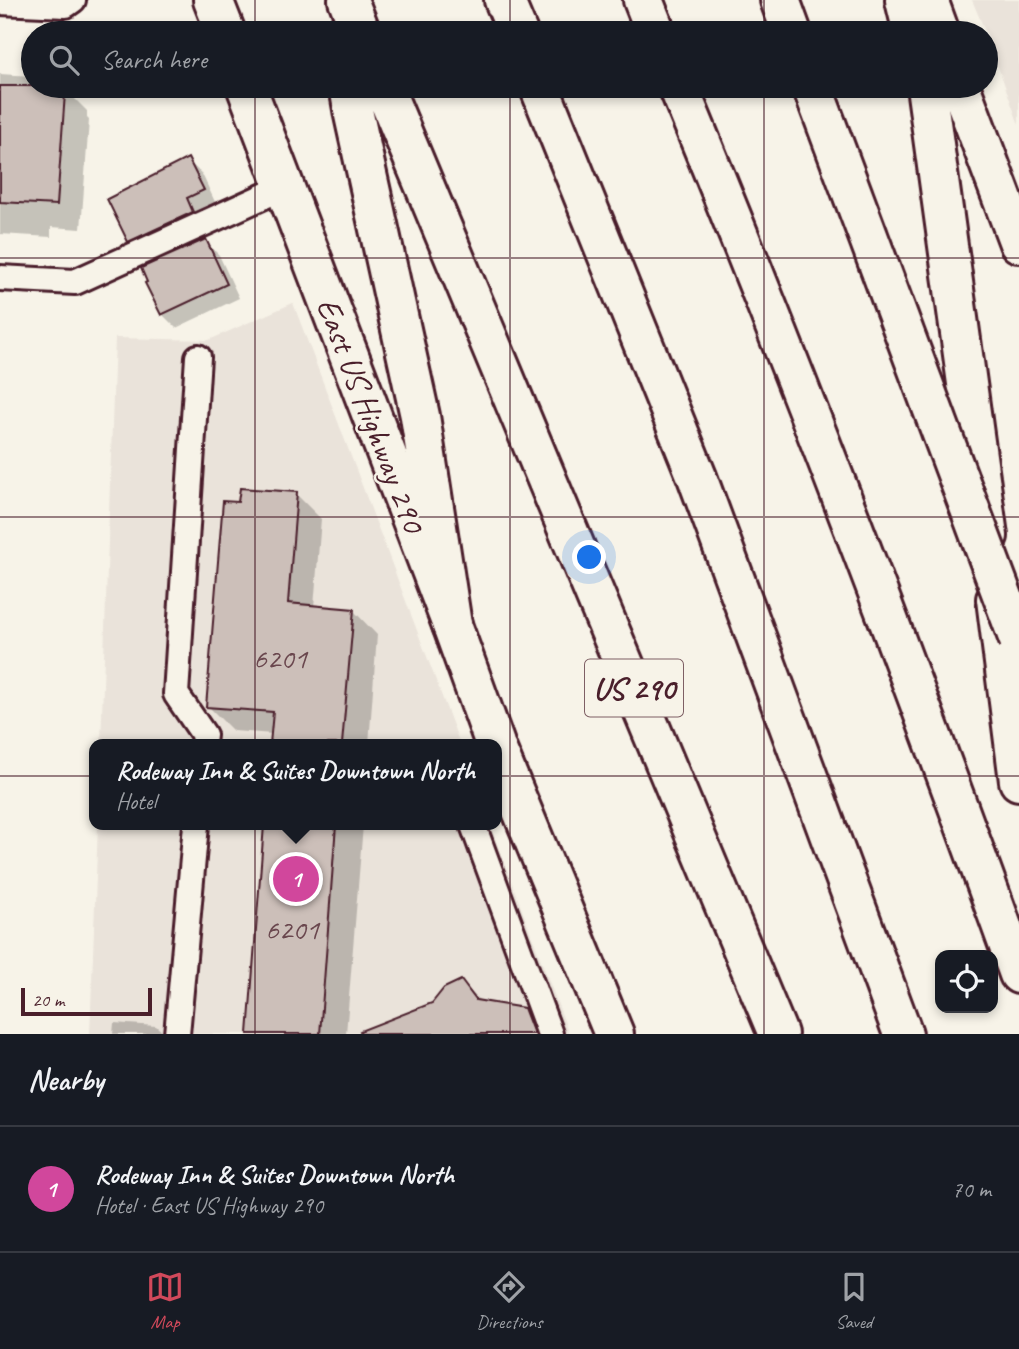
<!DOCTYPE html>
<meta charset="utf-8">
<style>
body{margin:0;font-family:Caveat,sans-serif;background:#20242c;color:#f1f3f6}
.controls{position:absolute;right:21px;bottom:21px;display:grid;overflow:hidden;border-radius:14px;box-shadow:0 4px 10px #0003}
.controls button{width:63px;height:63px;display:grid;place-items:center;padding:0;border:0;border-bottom:2px solid #363941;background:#171b24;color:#f1f3f6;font:35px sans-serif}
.scale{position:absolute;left:21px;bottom:18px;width:131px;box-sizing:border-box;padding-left:7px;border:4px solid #4a1f2b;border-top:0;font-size:19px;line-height:24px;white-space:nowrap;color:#4a1f2b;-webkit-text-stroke:5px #f7f3e8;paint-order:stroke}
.you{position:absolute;left:590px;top:558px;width:24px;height:24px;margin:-18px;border:5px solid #fff;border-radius:50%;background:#1a73e8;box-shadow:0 0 0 10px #1a73e833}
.badge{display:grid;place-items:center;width:46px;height:46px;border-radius:50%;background:#d1495b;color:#fff;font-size:23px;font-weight:700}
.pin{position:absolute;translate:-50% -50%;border:4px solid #fff;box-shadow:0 2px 7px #0006}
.popup{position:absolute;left:89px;top:739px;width:413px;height:91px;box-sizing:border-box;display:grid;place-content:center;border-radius:14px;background:#171b24;filter:drop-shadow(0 2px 5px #0005);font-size:23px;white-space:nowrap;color:#9ea1a6}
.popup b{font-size:26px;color:#f1f3f6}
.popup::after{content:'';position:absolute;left:50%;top:100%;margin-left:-14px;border:14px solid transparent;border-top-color:#171b24}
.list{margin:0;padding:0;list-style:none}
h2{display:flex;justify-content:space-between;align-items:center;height:91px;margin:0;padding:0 28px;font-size:30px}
h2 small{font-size:23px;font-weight:400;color:#9ea1a6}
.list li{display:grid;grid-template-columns:46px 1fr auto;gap:21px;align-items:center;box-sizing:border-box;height:126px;padding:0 28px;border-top:2px solid #363941}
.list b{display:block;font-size:26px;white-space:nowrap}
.list p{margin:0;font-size:23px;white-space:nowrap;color:#9ea1a6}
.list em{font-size:23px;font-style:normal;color:#9ea1a6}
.icon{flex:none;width:38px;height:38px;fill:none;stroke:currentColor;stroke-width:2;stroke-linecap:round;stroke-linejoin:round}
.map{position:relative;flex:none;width:1019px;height:1034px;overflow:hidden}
.search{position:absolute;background:#171b24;box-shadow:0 4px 10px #0003;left:21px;right:21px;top:21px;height:77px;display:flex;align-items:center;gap:18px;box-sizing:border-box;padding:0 24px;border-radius:38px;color:#9ea1a6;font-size:26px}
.sheet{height:217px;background:#171b24}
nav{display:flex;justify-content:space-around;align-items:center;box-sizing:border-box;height:98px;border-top:2px solid #363941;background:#171b24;font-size:19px;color:#9ea1a6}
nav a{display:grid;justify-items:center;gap:4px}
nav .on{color:#d1495b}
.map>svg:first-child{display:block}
.built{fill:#eae3da}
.shadow{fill:#0003}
.building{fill:#ccbfb9;stroke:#4a1f2b;stroke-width:2}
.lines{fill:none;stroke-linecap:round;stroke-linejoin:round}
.service-casing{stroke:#4a1f2b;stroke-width:30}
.secondary-casing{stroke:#4a1f2b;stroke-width:44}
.motorway-casing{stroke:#4a1f2b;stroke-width:44}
.service{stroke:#f7f3e8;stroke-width:24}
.secondary{stroke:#f7f3e8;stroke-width:38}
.motorway{stroke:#f7f3e8;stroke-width:38}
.motorway-bridge-casing{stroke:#4a1f2b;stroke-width:44;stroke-linecap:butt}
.motorway-bridge{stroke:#f7f3e8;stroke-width:38}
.grid{fill:none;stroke:#4a1f2b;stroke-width:2;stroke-opacity:0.55}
.labels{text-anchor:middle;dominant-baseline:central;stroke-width:5;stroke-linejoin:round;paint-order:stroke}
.number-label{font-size:30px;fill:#6a474e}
.shield{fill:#f7f3e8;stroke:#7e5f64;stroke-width:2}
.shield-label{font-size:32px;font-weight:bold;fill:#4a1f2b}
.street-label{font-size:33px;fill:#4a1f2b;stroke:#f7f3e8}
</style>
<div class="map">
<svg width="1019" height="1034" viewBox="0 0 1019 1034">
<rect width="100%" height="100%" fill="#f7f3e8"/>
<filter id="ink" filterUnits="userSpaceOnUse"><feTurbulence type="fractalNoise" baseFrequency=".0143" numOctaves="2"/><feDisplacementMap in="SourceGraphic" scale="14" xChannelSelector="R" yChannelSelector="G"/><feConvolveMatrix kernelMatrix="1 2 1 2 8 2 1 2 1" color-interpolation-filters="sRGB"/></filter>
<g filter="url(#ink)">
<path class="built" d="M972,0h47v125l-33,-92z
M293,303l167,441h-359l14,-406 94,2z
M98,825h392l79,209h-479z"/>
<path class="shadow" d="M0,74l32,2 1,10h29l25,25v7l2,2 -8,109 -30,-2v10l-51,-3z
M188,161l14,13 14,30 -16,8 -57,42 -14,-13z
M205,241l14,14 20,43 -63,30 -14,-14z
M296,494l25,25 -7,88 39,3 24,25 -8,109h-97l1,-10 -40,-3 -25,-25 32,-202z
M266,825h97l-17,209h-97z
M461,982l20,20 33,6 25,26h-153l47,-29z
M114,1023l42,3 9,8h-52z"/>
<path class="building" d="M0,86h63v7h2l-8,112 -57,-3z
M188,158l16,32 -17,8 6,14 -65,30 -21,-43z
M206,239l21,45 -66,31 -16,-32 2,-1 -6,-14z
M240,488l57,4 -9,111 66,6 -12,135h-72l3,-32 -67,-5 17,-206 15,1z
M264,825h72l-16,209h-72z
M461,980l15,20 48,8 10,26h-173l-1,-3 72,-28 12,-15z"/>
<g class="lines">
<g class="service-casing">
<path id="service" d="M0,2l66,3 7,-5
M0,278l75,4 209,-95
M198,357l-22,337 28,41 -1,9
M473,825l77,209
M177,1034l19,-209"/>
</g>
<g class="secondary-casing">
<path id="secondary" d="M213,0l13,33
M928,0l12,33
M246,86l206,539 43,119
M960,86l59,157
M497,750l117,284"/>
</g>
<g class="motorway-casing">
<path id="motorway" d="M348,0l13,33
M504,0l14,33
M643,0l13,33
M780,0l12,33
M905,0l8,33
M349,86l5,29 66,301 32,209
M383,86l395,948
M539,86l158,391 206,557
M678,86c121,293 233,589 341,888
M926,86l62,450
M996,599l23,182"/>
</g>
<use href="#service" class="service"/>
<use href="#secondary" class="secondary"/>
<use href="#motorway" class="motorway"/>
<g class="motorway-bridge-casing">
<path id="motorway-bridge" d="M812,86l207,554"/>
</g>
<use href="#motorway-bridge" class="motorway-bridge"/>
</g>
</g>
<path class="grid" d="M255,0v33M510,0v33M764,0v33M255,86v948M510,86v948M764,86v948M0,258h1019M0,517h1019M0,776h1019"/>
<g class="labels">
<g class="number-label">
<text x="280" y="658">6201</text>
<text x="292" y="929">6201</text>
</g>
<rect class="shield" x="585" y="659.5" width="98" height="57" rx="5"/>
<g class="shield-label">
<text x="634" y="688">US 290</text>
</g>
<g class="street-label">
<text transform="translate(371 415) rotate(69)">East US Highway 290</text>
</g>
</g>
</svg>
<div class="controls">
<button><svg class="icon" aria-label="locate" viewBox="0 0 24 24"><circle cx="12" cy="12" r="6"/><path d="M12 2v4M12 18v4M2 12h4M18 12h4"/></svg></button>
</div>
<div class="scale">20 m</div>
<div class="you"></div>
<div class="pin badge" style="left:296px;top:879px;background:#d1479c">1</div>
<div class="popup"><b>Rodeway Inn &amp; Suites Downtown North</b>Hotel</div>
<div class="search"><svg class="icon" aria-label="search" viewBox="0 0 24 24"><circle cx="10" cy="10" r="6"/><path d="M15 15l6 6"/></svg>Search here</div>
</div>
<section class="sheet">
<h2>Nearby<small></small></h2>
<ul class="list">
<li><span class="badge" style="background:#d1479c">1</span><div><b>Rodeway Inn &amp; Suites Downtown North</b><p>Hotel · East US Highway 290</p></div><em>70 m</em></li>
</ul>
</section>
<nav>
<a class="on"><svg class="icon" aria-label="map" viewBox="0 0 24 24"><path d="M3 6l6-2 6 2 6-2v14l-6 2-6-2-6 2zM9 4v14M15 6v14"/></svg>Map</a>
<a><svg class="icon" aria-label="directions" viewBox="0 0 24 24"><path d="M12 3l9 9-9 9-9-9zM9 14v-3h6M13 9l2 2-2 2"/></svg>Directions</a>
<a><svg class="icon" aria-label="saved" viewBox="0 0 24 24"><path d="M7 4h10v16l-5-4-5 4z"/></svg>Saved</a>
</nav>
